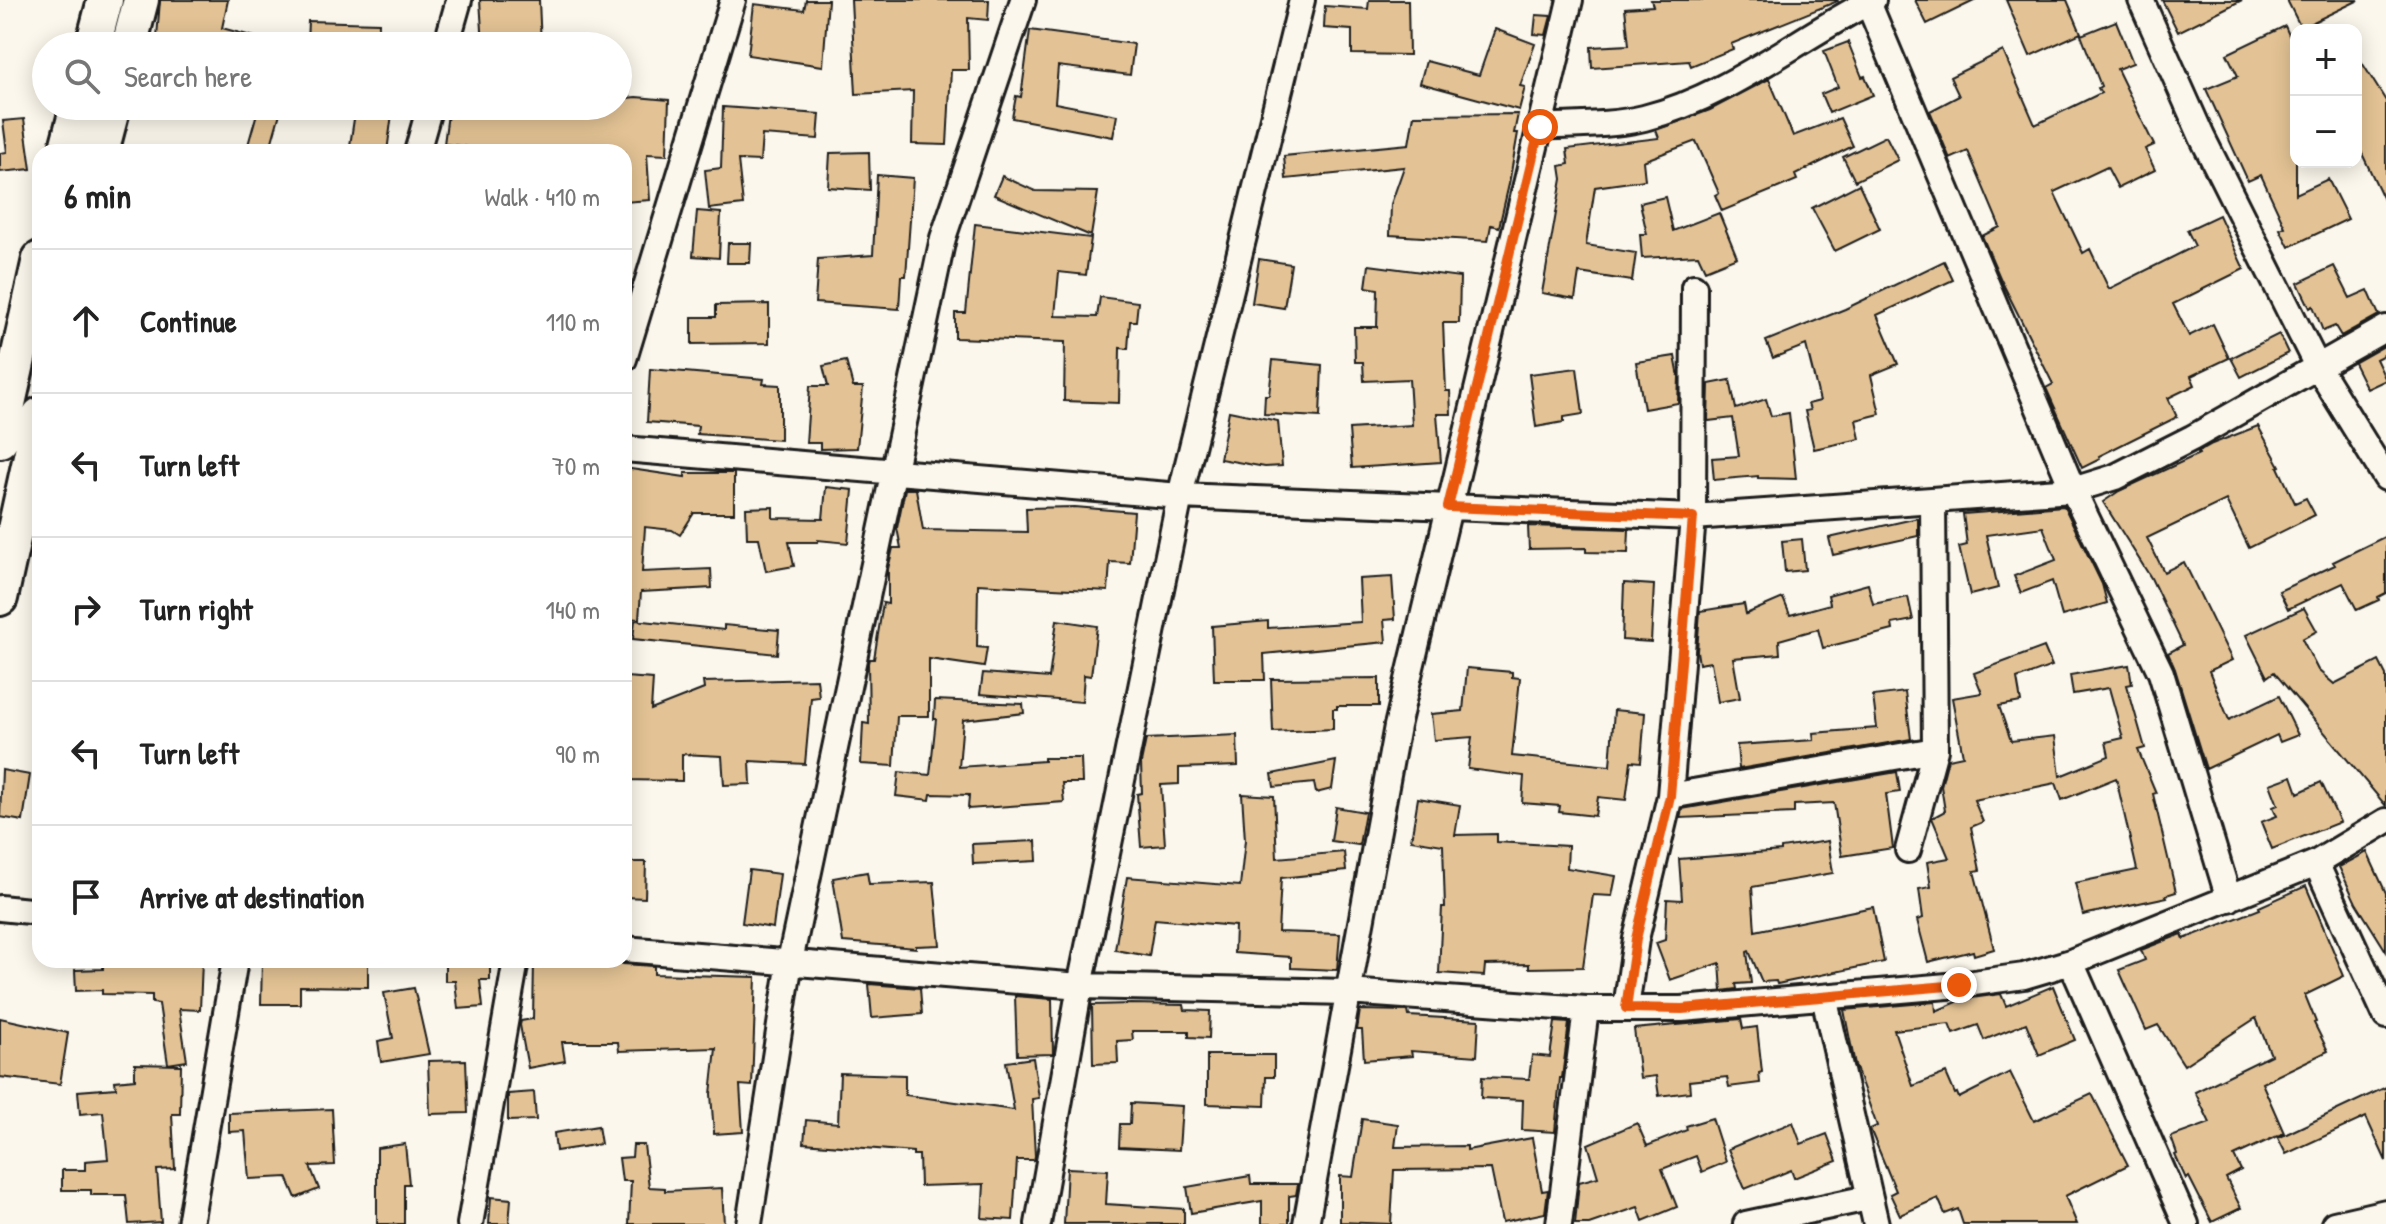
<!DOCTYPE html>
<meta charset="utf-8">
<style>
body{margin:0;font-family:"Patrick Hand",sans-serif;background:#f6f6f6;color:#222}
.controls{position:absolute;right:24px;top:24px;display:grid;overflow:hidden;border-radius:16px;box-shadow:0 4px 20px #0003}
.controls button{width:72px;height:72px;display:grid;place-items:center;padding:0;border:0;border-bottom:2px solid #e0e0e0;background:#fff;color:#222;font:40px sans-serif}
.stop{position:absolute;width:24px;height:24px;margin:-18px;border:6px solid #ea580c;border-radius:50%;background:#fff}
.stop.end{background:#ea580c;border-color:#fff;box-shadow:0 2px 8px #0008}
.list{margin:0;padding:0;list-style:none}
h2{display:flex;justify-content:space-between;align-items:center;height:104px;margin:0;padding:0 32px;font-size:34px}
h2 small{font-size:26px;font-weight:400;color:#767676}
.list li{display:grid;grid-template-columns:52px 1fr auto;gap:24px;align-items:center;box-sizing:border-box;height:144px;padding:0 32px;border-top:2px solid #e0e0e0}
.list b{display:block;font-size:30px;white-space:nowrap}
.list em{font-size:26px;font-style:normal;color:#767676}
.icon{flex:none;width:44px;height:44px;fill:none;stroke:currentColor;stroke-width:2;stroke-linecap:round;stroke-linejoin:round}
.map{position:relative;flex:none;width:2386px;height:1224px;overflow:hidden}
.search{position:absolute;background:#fff;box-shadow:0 4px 20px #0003;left:32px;top:32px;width:600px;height:88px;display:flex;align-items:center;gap:20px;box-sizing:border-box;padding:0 28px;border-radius:44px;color:#767676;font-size:30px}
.panel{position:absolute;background:#fff;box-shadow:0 4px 20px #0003;left:32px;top:144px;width:600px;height:824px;border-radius:24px}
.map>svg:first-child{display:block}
.building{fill:#e3c395;stroke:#1c1c1c;stroke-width:2}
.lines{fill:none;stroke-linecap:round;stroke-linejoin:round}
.minor-casing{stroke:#1c1c1c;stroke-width:30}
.secondary-casing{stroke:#1c1c1c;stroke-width:40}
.minor{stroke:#fbf7ec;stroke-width:24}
.secondary{stroke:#fbf7ec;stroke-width:34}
.route{stroke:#ea580c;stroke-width:10}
</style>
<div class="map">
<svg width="2386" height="1224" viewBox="0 0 2386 1224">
<rect width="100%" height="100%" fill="#fbf7ec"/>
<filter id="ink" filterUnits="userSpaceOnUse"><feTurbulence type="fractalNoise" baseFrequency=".0125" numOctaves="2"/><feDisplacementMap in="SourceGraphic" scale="16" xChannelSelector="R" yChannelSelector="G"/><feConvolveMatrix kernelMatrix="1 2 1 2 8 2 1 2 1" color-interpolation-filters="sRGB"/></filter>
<g filter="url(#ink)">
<path class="building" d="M160,0h68l-6,28 44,12v6h-83l1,-8 -27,-1z
M480,0h59l2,46 -58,-1z
M806,0h22l-5,66 -75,-11 6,-51 50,6z
M851,0h138l-1,20 -20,-2 1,52h-18l-4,75 -35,-1 1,-53 -57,3z
M1369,0h39l1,55 -57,-1v-24l-28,-2 1,-22 43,3z
M1651,0h186l1,1 -107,43 2,5 -42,17 -2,-5 -97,7 -1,-21 38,-2 -4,-37 28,-2z
M1915,0h61l-49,24z
M2006,0h61l14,33 -51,23z
M2162,0h80l-64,32z
M2287,0h72l-58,28z
M1536,15l15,1 -5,19 -12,-1z
M308,21l71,2 -1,22 -71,-2z
M2116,21l17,42 -16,6 37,76 -9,4 10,21 -37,18 -11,-21 -53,25 29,61 7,-4 19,40 86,-43 -8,-16 32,-15 25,54 -71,35 16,32 24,-12 16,34 -38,18 4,9 -27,13 9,19 -78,39 1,3 -18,9 -36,-80 7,-4 -52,-104 -19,-44 18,-9 -32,-76 -18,8 -20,-48 29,-15 -9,-19 53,-26 32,74 66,-32 -3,-5 3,-2 -20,-51z
M2285,26l11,25v143l32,-15 20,40 -59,28 -9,-18 5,-2 -24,-52 -13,6 -42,-92 32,-13 -11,-22z
M1495,29l40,15 -15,42 5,1 -6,23 -99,-27 6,-22 53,14z
M1030,30l104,14 -4,31 -72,-9 -3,37 62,12 -4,22 -101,-19 4,-22 5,1z
M1848,42l14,35 3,-1 8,19 -44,18 -8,-19 17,-7 -14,-36z
M2356,53l30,48v103l-30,-63z
M1769,79l24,57 47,-18 13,28 -58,29 2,5 -75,31 -7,-16 4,-2 -23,-52 -53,20 2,19 -50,7 -9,58 50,8 -4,28 -53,-8 -4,26 -33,-6 20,-114 -2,-13 9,-2 -2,-15 92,-11 -3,-8 54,-20z
M636,97l33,3 -2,55 -20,-1 3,46 -26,2v-50l-93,-4v4h-22l-65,-8 5,-38h95l1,9 8,1 2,-10h63v-7z
M259,106h23l-13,46h-23z
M356,106h37l-6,46h-38z
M723,107l97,7 -2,25 -56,-4 -2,26 -22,-1 5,45 -34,4 -4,-39 16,-2z
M1518,114l-4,19h4l-9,51 -10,43 -8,-2 -3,16 -98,-6 1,-31 13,-37 -118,12 -2,-23 125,-12 5,-29z
M24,119l7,50 -31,3v-19l7,-1 -4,-31z
M1886,136l12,24 -43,21 -12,-24z
M869,152l1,38 -42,-3 2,-34z
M877,175l36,3 -7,98h-5l-2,33 -84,-6 3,-44 55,-4z
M1002,176l33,15 63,1 -7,44 -97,-41z
M1859,184l21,45 -45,22 -23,-43z
M1665,197l8,34 46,-18 18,44 -32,13 -7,-15 -56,3 -2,-24h7l-7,-31z
M697,211l24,2 -2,45 -26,-2z
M975,224l116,14 -5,37 -27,-3 -4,44 42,1 3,-20 38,5 -2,19h-6l-2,28 -8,-1 -1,55 -55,-2 1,-59 -110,-4v-25h11z
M728,243h23l-1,20h-23z
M1259,259l32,5 -7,44 -32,-5z
M1944,261l9,19 -76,35 21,49 -27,11 9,39 -24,6 4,19 -46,10 -9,-38 5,-1 -2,-6 12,-3 -14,-56 -33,13 -7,-17 79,-32z
M1369,265l91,12 -1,46h-16l3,68h4l1,23h-14l4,48 -89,6 -3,-39 63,-4 -3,-46 -45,2 -1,-19h-8l-1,-35h23l1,-38 -12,-2z
M2334,266l16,32 18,-8 11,25 -38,21 -6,-10 -12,5 -10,-25 -3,2 -12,-25z
M769,304v39l-77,1v-27h24v-12z
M2279,334l9,19 -47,24 -10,-19z
M2386,345v9l-10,5 10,21 -19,9 -13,-26z
M1675,356l4,21 -1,26 -34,6 -8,-47z
M1273,360l49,5 -2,52 -56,-3 1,-19h4z
M846,361l7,26h10l-6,61 -37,1v-6h-14l4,-57h18l-5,-20z
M1577,368l6,46 -19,3v5l-28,5 -7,-53z
M650,369l114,10 -1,5 17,1v55l-83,-6 1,-8 -51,-4z
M1730,380l6,29 30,-10 5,17 18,-3 7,66 -38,-1v-2l-44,4 -2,-22 27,-2 -6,-38 -25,3 1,-37z
M1229,411l49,10 4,45 -17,1 -45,-8z
M2258,426l22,40 -2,1 17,36 11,-5 9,17 -66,33 -23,-48 -79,38 17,34 20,-10 48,98 -23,11 20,49 50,-24 19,39 -18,7 -3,-7 -71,34 -31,-100 -7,-16 15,-8 -32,-67 -48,-76 16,-11 80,-37 -1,-2 14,-8z
M624,468l61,9v-4h49v40h-40l-14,22 -8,-5 -27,-3 -3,45 69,-3 1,19 -71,4 -2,27 -15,-1z
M826,487l27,3 -5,53 -30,-3v2h-29l5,24 -28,5 -7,-33h-12l-1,-30 27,-1v11l50,1z
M905,489h11l7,41 104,2 -1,-24 49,-1 59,5 -4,51 -20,-1 -2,29 -130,-7 -1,63 10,1 -3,19 -55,-8v57h-32l-3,50 -33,-2 2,-41 6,1 -1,-61 1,-4h5l9,-56 5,1v-35l5,-21h8l-4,-20z
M2064,506l38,78 5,19 -45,13 -10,-35 -31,12 -7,-17 42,-16 -13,-33 -57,8 12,53 -28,7 -11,-48 8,-2 -4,-31z
M1918,518v18l-85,19 -4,-17z
M1528,526l101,3 -1,24 -42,-1v-4l-57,1z
M2386,536v57l-8,4 1,3 -22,10 -14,-27 -55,26 -9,-18 56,-26 -2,-3z
M1802,539l3,31 -20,2 -3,-31z
M1392,577l3,42 -11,1 2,22 -122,12 1,26h-51l-2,-54 56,-5v7l93,-6 -2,-43z
M1624,583l30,2 -3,57 -29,-2z
M1868,584l5,20 35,-7 5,23 -21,4 1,6 -70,18 -5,-19 -39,11 1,14 -47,4 7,40 -22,4 -7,-40 -12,2 -2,-13 3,-40 44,-7 2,10 37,-16 7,17 40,-11 -2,-9z
M2304,608l13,23 -15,8 16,31 16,14 45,-23 7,14v131l-112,-134 -7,5 -21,-42z
M635,620l89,10v-5l55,5 -2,24 -144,-15z
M1057,620l40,6 -6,50 -7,-1 -2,27 -102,-8 3,-21 66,5z
M2044,647l8,19 -35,13 4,23 -22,4 12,35 44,-5 5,40 49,-20 -3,-14 17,-4 -14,-50 -36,6 -3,-19 59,-10 3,19 -5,1 18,63 -7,2 18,43 -3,1 23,98 -10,3 1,2 -84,18 -8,-32 62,-13 -21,-92 -54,22 -6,-17 -82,17 9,22 -12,5 9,43 -6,1 20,78 -20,6 -1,-4 -45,11 -11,-42 6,-2 -4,-29 12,-2 -4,-25 22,-4 -17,-40 13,-7 -4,-25 7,-27 15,-3 -11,-58 30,-5 -8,-20z
M1467,668l45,4v5l8,1 -8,78 98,10 4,-56 31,3 -4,49 -10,-1 -5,39 -28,-3 -3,19 -36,-4 1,-6 -38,-3 2,-27 -56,-7 4,-32 -38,3 -3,-26 32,-3z
M625,677l28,2 -2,31 53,-21 -1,-7 114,-3 2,18 -8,1 -6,66 -55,-3 1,23 -27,1 -2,-29 -40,-2v27l-58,-1z
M1379,678v28h-42v3h-4v20l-60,3 -2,-53z
M1905,692l6,47 -172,30 -2,-24 77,-5 -1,-7 64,-5 -4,-32z
M935,700l88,4 1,9 -61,7 -4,47 85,-6v-3h37l1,25h-20l2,19 -96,7 1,-14 -38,-1 -1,6 -34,-4 3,-24 31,3 6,-56h-2z
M1237,735l1,31 -59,2v16l-18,1 4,60 -24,2 -4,-53 5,-1 -1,-30 5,-24z
M1336,761l-4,28 -16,4 -2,-10 -40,4 -2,-13z
M2,770l28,5 -7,46 -23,-4z
M1897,772l3,20 -14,2 7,54 -51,8 -8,-53 -40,2v8l-114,5 2,-9z
M2292,776l6,17 23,-11 19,40 -68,27 -11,-27 16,-6 -4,-9 5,-2 -8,-21z
M1242,794l32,2 3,62 67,-6 2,19 -65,7 -3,54 62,2 -3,36 -46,-2v-11l-57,-4 1,-27 -80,-7 -6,37 -34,-6 12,-73 113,9 5,-46z
M1418,798l42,7 -5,30 42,-1v8l71,4 -1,22 49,8 -4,20 -19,-1 -10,72 -54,1v-4l-44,1 -1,11 -45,-3 3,-66h3l-2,-62 -32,-5z
M1336,807l29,5 -6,33 -28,-4z
M1036,841l1,20 -64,3 -1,-20z
M1828,841l5,32 -81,14 3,44 118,-24 11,55 -107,22 -1,-3 -14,1 -13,-31 -2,1 4,31 -15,1 1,5 -15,2 -2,-28 -50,17 -14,-37 9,-3 2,-41 15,1 -3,-41 102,-8v-3z
M2367,852l19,41v58l-30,-48 -17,-36z
M624,862h22l-1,36 -21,-1z
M749,870l31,4 -7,54 -31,-5z
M867,872l2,12 65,-2 6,63 -24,1v2l-73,-6 -10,-64z
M2306,886l38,90 -39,19 11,27 -2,1 14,28 -66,32 22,50 -50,23 7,14 -15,8 15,30 -29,14 -23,-45 -3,2 -11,-24 2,-1 -6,-17 39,-14 -15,-31 76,-37 -15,-37 -72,47 -26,-40 -12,5 -27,-60 26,-10 -4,-10 41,-16 2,5 76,-30 -1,-2z
M103,960h99l-2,50 -21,-1 8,52 -19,3 -9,-60 -7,-1v-8l-50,-1v-4l-26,1 -1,-21 28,-1z
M262,960h106v27l-68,-1v18h-39z
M445,960h45v20h-10l3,27 -25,2 -3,-28h-10z
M592,960h22l9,4 31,2v8l102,3 -4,109 -12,-1 3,47 -29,2 -3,-40 5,-46 -97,3 -1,-9h-56l3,19 -37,7 -8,-43 1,-4 12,-2 1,-57 58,2z
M869,984l51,4 2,26 -50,4z
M2053,986l22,54 -36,15 -13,-32 -42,17 -6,-15 -25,9 -4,-10 -55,6 19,56 33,-13 9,21 2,-1 2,5 51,-26 24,49 58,-27 36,71 -63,31 12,28h-114l-5,-15 -13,5 -7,-16 -38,17 -10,-21 6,-3 -26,-62 7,-3 -22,-61 -11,-55 91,-8 1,9 28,-12 37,-5 5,12z
M414,988l15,66 -48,8 -3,-21 15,-3 -9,-45z
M1015,996l37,3 1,55 -36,1z
M1131,1004l53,1 1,5 25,1 -1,27 -20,-1v-6h-57l1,9 -16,1 1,22 -25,1 -1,-59z
M1360,1010l48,1 1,5 70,4 -2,36 -66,-5 1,5 -48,4 -2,-30h-5z
M0,1018l68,15 -8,51 -60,-7z
M1741,1019l2,10 14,-2 5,45 -3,1 1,10 -31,4 -2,-10 -38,4 1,11 -31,4 -3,-20 -16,2 -6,-49z
M1555,1022l14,1 -7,55h-2l-5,54 -33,-2 1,-30 -42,-2 1,-21 47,2 3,-24 18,2z
M1207,1055h67v22h-8l-1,29 -58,-2z
M1033,1058l6,40 -7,1 3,57 -1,4h-17l-4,60 -31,-2 2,-34 -64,2 -1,-31h-6v-3l-109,-9 2,-23 32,3 2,-50 65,2v20l109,15 -8,-48z
M466,1060l2,53 -38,1 -2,-53z
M135,1064l46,1 -1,49h-8l3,55 -18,1 4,52 -32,2 -3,-29h-35v-5h-29v-20h23v-9l23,-2 -5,-47 -23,2 -2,-23 38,-3 -1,-7 20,-2z
M2386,1087v74l-20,-44 -80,37 -8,-16z
M534,1092l2,28 -28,1v-27z
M1131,1103l51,3 -3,44 -60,-3 1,-23h10z
M332,1109l3,56 -25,1 9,23 -23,9 -9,-21 -38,2 -4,-48 -16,1v-19z
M1712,1118l14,44 -24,10 -6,-16 -34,13 15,38 -34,14 -5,-14 -49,17h-14l4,-42 19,-5 -10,-33 49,-21 10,23 40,-16 -1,-4z
M1362,1119l36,5 -3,23 72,-1v4l65,-12 10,53 6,-1 -3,23 -43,9 -11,-53 -97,1 -3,54 -51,-2v-46l13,1z
M1793,1122l8,22 26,-10 10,27 -43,17 -3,-8 -46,19 -17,-40z
M598,1126l3,18 -45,7 -2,-18z
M405,1144l4,40h-5v40h-27v-76z
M633,1145h11l5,42 16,1v3l57,-3 2,36h-95l2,-43h-9l-3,-23 13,-1z
M1067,1168l41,2 -2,34 78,5v15h-120z
M1250,1176l1,8h47l-2,11 -7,1v28h-27v-23l-71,12 -4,-26z
M491,1197l20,2 -2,25h-20z"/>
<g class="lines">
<g class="minor-casing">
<path id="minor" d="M1867,0l206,490 88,183 68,226
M2141,0l61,137 115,229 69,112
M446,46l13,-46
M1540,127c33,-2 71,-1 104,-9 84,-21 152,-79 229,-118
M417,152l13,-46
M624,359l109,-359
M624,449l556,47 513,21 380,-27 42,-13 77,-39 194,-110
M1670,796l265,-46
M1908,850l27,-100 -2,-249
M2316,863l70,153
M0,908l40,4
M624,949l456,37 268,6 238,17h96l277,-24 65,-9 47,-14 245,-99 70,-42
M2071,962l115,262
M1824,997l52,227
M1626,1008l10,-69 34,-143 23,-279 1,-230
M190,1224l45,-264
M470,1224l46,-264
M749,1224l41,-263 153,-723 80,-238
M1038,1224l42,-238 100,-490 122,-496
M1306,1224l91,-498 173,-726
M1559,1224l27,-215
M1746,1224l122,-26
M2334,1224l52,-12"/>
</g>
<g class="secondary-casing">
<path id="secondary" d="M93,46l12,-46
M129,46l12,-46
M66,152l12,-46
M101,152l12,-46
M0,440l40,-181
M0,598l40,-183"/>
</g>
<use href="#minor" class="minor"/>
<use href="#secondary" class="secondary"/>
</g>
</g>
<g class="lines" filter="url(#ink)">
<path class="route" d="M1540,127l-92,380 245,10 -23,279 -34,143 -10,69 56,1 277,-24"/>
</g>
</svg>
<div class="controls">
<button>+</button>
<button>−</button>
</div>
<div class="stop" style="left:1540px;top:127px"></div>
<div class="stop end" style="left:1959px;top:985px"></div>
<div class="search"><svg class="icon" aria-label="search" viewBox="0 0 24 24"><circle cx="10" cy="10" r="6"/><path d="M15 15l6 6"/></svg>Search here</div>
<section class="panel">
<h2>6 min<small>Walk · 410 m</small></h2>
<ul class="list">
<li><svg class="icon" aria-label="ahead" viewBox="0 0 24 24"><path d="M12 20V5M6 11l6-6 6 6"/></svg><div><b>Continue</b></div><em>110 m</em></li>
<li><svg class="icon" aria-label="left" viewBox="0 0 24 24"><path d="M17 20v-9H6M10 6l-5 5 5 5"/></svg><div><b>Turn left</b></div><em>70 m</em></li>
<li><svg class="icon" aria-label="right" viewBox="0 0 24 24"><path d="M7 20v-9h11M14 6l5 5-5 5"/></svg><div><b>Turn right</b></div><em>140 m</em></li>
<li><svg class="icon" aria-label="left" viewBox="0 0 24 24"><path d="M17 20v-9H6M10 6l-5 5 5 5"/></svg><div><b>Turn left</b></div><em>90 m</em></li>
<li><svg class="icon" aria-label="arrive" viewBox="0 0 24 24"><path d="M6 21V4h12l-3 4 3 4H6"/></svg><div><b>Arrive at destination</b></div></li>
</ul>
</section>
</div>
